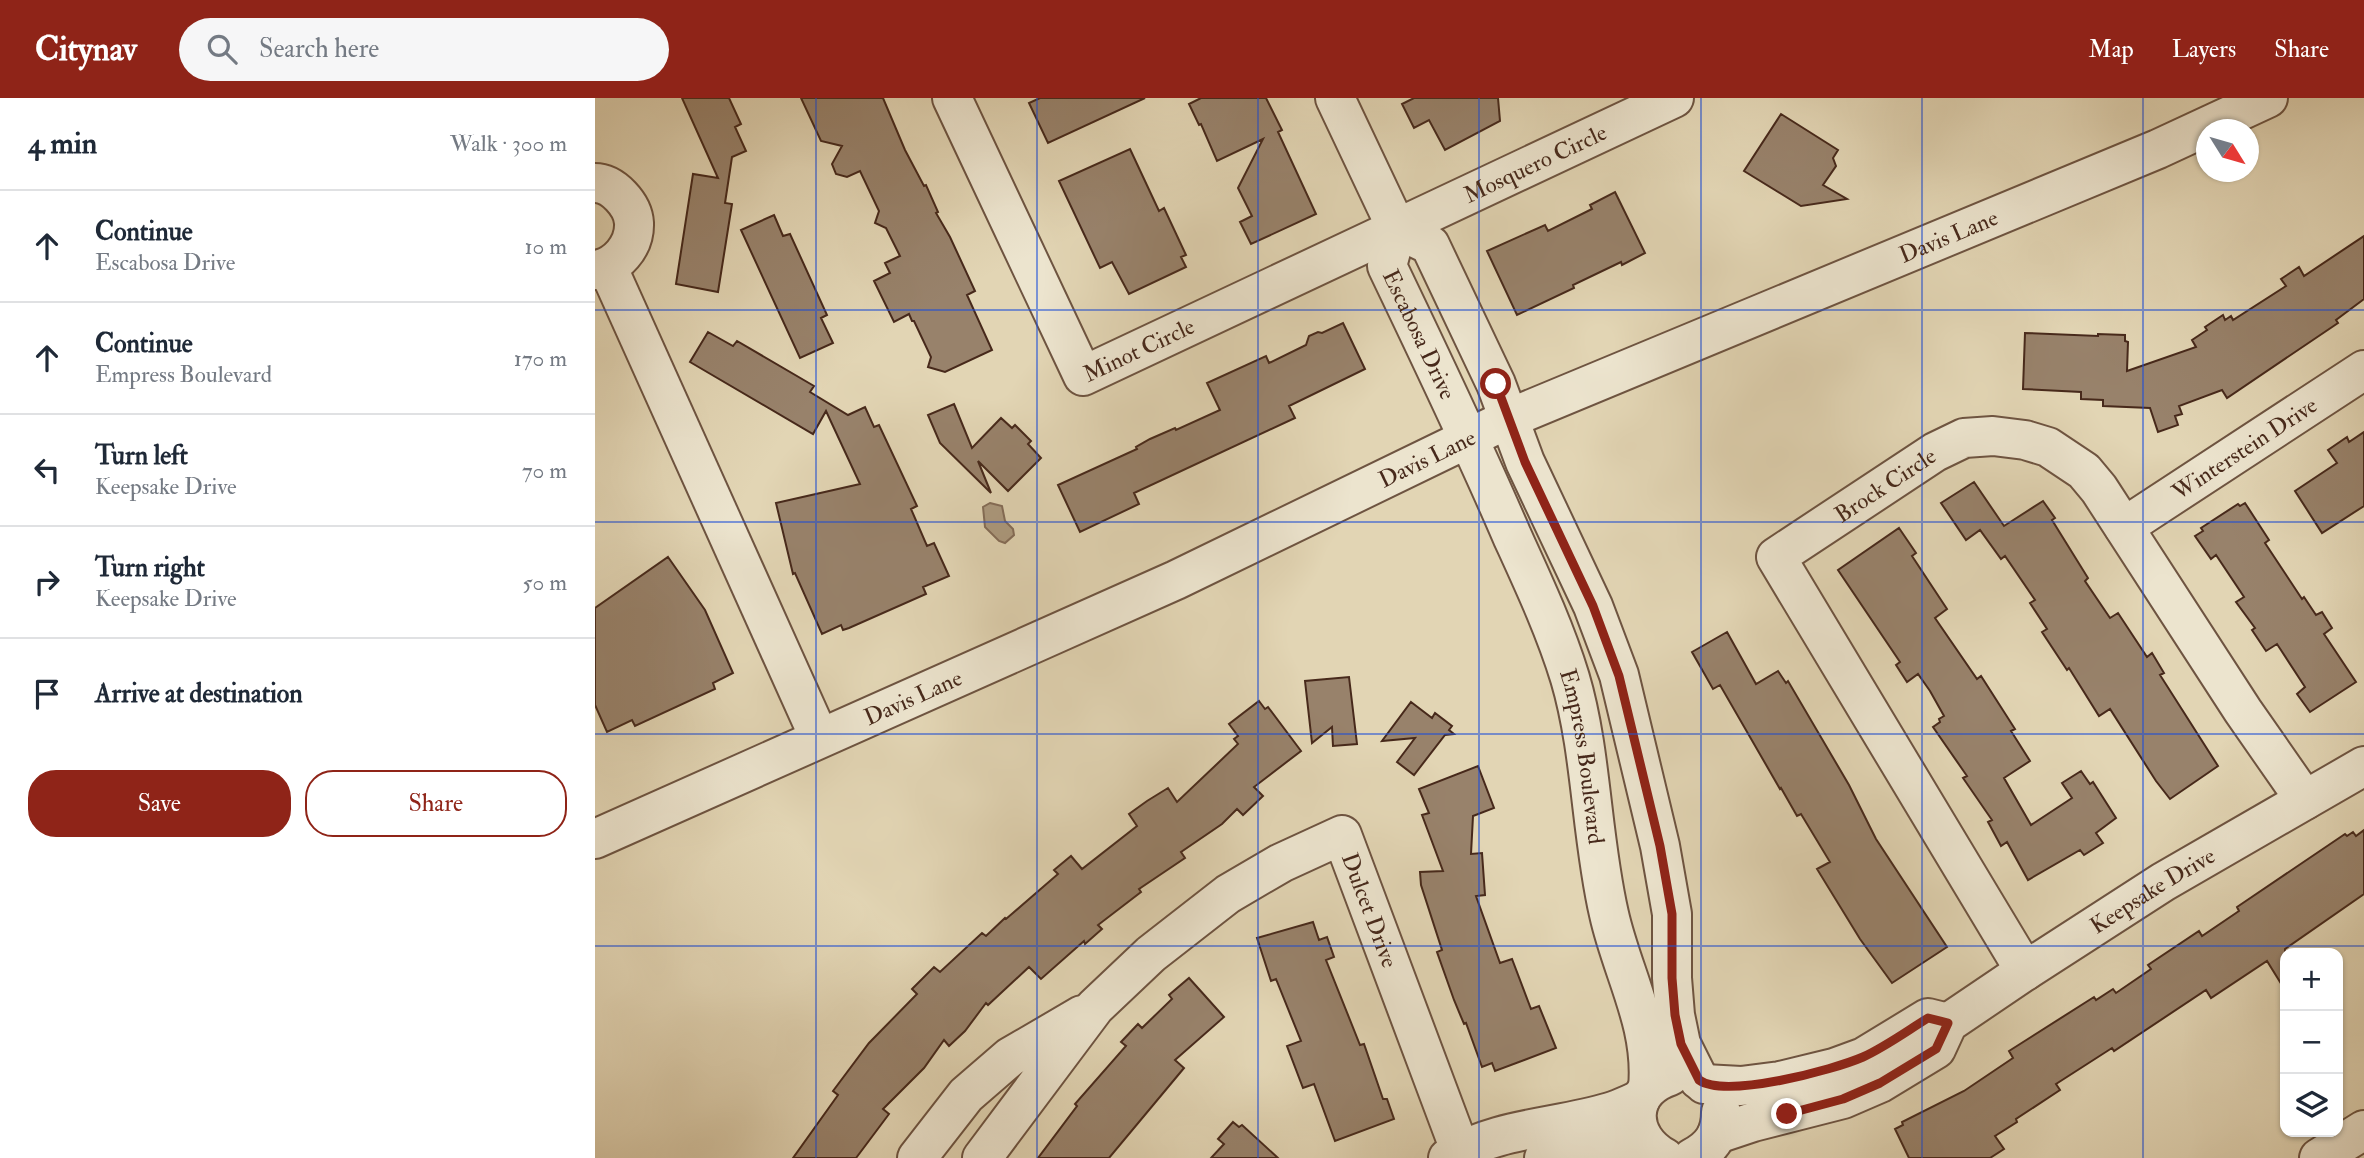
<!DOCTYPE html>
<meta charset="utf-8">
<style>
body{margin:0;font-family:"IM FELL Double Pica",serif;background:#f6f6f7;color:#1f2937}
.controls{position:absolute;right:21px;bottom:21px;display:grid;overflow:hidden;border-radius:14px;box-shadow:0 2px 5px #0004}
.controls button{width:63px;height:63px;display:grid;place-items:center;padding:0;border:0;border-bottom:2px solid #e0e1e3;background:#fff;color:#1f2937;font:35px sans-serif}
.compass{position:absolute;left:1601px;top:21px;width:63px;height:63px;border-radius:50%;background:#fff;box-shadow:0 2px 5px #0004;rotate:127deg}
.stop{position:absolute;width:21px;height:21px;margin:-16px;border:5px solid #8f2418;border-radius:50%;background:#fff}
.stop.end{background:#8f2418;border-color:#fff;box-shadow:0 2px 7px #0008}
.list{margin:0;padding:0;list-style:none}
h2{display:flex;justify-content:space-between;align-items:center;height:91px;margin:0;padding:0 28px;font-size:30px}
h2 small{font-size:23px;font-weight:400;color:#747a83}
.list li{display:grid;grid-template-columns:46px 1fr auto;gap:21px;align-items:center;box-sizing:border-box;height:112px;padding:0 28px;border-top:2px solid #e0e1e3}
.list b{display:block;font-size:26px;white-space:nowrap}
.list p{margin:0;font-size:23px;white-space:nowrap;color:#747a83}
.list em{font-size:23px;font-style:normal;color:#747a83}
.actions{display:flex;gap:14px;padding:21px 28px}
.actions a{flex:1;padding:16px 0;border:2px solid #8f2418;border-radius:28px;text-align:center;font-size:24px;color:#8f2418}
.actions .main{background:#8f2418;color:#fff}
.icon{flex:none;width:38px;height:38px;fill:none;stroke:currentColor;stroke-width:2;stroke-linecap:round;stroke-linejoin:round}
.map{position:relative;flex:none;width:1769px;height:1060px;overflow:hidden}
header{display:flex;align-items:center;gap:42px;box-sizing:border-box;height:98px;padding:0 35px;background:#8f2418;color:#fff}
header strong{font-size:33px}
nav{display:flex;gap:38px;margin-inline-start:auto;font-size:24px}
.search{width:490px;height:63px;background:#f6f6f7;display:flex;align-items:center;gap:18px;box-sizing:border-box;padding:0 24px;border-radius:38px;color:#747a83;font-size:26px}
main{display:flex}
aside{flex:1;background:#fff}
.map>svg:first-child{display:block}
.water{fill:#ad9b80;stroke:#846d58;stroke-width:2}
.building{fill:#98826b;stroke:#47291b;stroke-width:2}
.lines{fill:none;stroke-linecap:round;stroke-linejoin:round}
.minor-casing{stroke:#6e5441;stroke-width:42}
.minor{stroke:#ece4ce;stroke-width:38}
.route{stroke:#8f2418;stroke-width:9}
.grid{fill:none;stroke:#1d4ed8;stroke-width:2;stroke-opacity:0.55}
.labels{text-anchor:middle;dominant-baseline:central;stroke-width:6;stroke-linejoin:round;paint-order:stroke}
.street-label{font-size:23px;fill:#47291b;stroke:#ece4ce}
</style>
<header>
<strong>Citynav</strong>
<div class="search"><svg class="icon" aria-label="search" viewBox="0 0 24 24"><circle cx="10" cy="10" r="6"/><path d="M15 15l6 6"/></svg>Search here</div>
<nav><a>Map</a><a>Layers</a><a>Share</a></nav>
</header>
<main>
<aside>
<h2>4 min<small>Walk · 300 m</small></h2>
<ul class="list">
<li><svg class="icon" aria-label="ahead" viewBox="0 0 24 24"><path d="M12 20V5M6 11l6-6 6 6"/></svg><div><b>Continue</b><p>Escabosa Drive</p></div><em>10 m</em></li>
<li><svg class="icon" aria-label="ahead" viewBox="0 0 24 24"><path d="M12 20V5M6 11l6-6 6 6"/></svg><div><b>Continue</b><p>Empress Boulevard</p></div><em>170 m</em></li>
<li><svg class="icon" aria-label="left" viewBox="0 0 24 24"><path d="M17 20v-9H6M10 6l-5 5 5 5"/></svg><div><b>Turn left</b><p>Keepsake Drive</p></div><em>70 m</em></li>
<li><svg class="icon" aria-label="right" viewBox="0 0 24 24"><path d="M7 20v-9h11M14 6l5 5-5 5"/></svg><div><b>Turn right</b><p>Keepsake Drive</p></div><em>50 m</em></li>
<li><svg class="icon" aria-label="arrive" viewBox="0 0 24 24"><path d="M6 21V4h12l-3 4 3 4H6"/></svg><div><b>Arrive at destination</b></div></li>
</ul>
<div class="actions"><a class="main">Save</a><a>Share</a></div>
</aside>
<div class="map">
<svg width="1769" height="1060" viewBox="0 0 1769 1060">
<rect width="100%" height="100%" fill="#e2d5b4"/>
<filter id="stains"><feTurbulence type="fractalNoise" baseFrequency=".00286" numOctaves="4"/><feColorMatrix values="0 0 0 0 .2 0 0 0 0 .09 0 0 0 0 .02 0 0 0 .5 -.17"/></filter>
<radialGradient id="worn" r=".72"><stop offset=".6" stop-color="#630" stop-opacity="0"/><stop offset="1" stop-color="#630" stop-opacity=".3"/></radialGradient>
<path class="water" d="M395,405l12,3 3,15 8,8 1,6 -9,8 -6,-2 -14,-14 -2,-20z"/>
<path class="building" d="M87,0h47l12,26 -6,3 11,24 -14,6 -7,46 7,1 -14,88 -42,-8 17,-110 25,4z
M206,0h82l22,52 19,36 2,-1 12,27 -2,1 14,24 25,54 -8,4 25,55 -47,22 -17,-5 3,-10 -17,-36h-2l-3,-7 -15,8 -20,-41 16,-8 -5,-10 15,-7 -14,-28 -11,-5 4,-12 -19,-40 -13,6 -11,-3 -4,-10 10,-18 -21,-5z
M445,0h105l-97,45 -19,-40z
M606,0h65l16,32 -4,2 38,82 -65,30 -11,-22 12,-6 -14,-28 25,-49 -46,22 -16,-37 -2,1 -10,-21z
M819,0h84l2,23 -55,29 -16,-30 -15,8 -12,-24z
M1186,16l57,36 -5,8 3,8 -13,19 24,14 -46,7 -57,-35z
M535,51l29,62 5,-3 22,47 -5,2 5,10 -57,27 -17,-32 -12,6 -41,-87z
M1020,94l30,61 -23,12 -1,-3 -48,23 1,3 -57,27 -30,-64 58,-26 3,6 44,-22 -2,-4z
M179,117l9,21 7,-2 37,81 -6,3 12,25 -33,15 -59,-128z
M1769,138v63l-28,21 2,3 -111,75 -5,-8 -43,16 3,8 -7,2 3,9 -20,7 -8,-24 -47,-2v-6l-22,-1v-7l-58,-3 2,-56 73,3v-2l27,1v6l3,1 -1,29 69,-24 -4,-7 15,-10 -2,-3 18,-12 2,5 6,-4 2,4 53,-34 -5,-7 18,-12 5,9z
M748,225l22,46 -76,37 6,12 -161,75 5,11 -59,28 -22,-47 79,-36 -1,-2 14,-8 25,-11 1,2 44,-20 -13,-27 59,-27 3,7 37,-18 3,-9 9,-4 4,1z
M113,234l25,14 4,-5 77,45 -4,6 38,23 17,-8 9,20 5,-2 38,81 -6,3 16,37 7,-3 15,33 -26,11 3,7 -77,34 -6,2 -2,-5 -19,9 -27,-61 -2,1 -17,-71 84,-19 -34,-73 -13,23 -123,-72z
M359,306l18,44 29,-30 11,10 3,-3 16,16 -3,3 13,14 -33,33 -30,-30 13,32 -51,-50 -12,-28z
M1769,334v74l-42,27 -27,-42 42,-28 -9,-13 19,-13 2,5z
M1379,384l30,44 39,-25 12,17 -3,2 36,58 -3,3 25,37 8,-5 29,44 5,-4 12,20 -4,2 58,91 -48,33 -14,-18 -46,-72 -11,7 -30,-48 -2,2 -25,-38 5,-3 -17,-26 5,-3 -30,-44 -4,3 -21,-29 -14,10 -25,-37z
M1650,405l24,37 -4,3 37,56 2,-2 12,18 6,-3 10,16 -8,6 32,48 -46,30 -13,-18 8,-7 -28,-43 -11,7 -14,-21 3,-2 -19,-26 8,-5 -28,-42 -5,4 -16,-23 8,-5 -2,-3 37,-24 2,2z
M1304,430l17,25 -4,3 35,53 -12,9 42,61 4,-3 34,53 -4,2 19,30 -26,17 27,47 41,-27 -10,-15 19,-12 9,13 3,-2 23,36 -20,15 7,10 -19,12 -4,-5 -52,30 -21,-38 -6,4 -13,-24 4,-2 -29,-42 4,-2 -34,-49 7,-5 -1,-3 5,-3 -14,-25 -12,-17 -11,8 -11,-17 4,-3 -62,-92z
M73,459l37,53 28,63 -20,10 2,6 -80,37 -3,-6 -25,12 -12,-27v-97z
M1132,534l29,52 22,-13 8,12 2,-2 61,104 27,54 71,108 -55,36 -32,-44 -43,-70 13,-7 -29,-48 -4,2 -16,-28 -1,1 -60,-104 -7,4 -21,-37z
M754,579l8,67 -24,2 -1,-19 -20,16 -7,-62z
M664,603l6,8 3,-2 33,44 -47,36 9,9 -20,19 -6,-6 -15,15 -41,28 4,6 -46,31 2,3 -43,33 4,4 -17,15 -1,-3 -43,38 -12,-12 -41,38 -2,-2 -21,28 -16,15 -5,-6 -20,28 -41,41 6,5 -33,44h-63l45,-63 -5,-4 36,-48 48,-49 -5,-5 22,-22 6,5 42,-39 4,3 19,-18 1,1 52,-45 -4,-4 17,-14 11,13 55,-43 -8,-12 18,-13 21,-13 9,14 61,-58 -4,-5 4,-3 -9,-12z
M816,604l21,16 3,-5 17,13 -3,4 5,4 -9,1 -31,40 -17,-13 18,-24 -33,3z
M883,668l16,42 -21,8 -2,38 11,-1 3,42 -9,1 24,67 12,-4 19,50 8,-3 17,42 -61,23 -3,-8 -10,4 -16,-44 -2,1 -10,-24 -17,-48 5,-2 -21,-65 -1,-13 23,-1 -21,-56 7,-2 -10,-24z
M1769,732v64l-79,55v41l-18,-29 -56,37 -5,-8 -92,61 -2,-3 -56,36 4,6 -44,29 1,3 -22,14 9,13 -14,9h-81l-14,-29 8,-4 -1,-3 62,-31 49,-33 -4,-7 85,-54 2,3 17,-11 3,4 35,-24 -3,-4 51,-34 3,5 37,-25 -2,-4 108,-73 2,2 6,-4 3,4z
M718,824l6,18 8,-3 7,20 -8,3 34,85 4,-1 19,55h4l7,20 -59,22 -21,-57 -11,4 -16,-42 14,-5 -25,-62 -5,2 -14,-43z
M594,880l35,39 -49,43 9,8 -75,90h-71l39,-52 -2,-2 51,-58 -5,-4 17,-18 4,4 30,-29 -3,-4z
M638,1024l6,5 3,-2 36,33h-67l13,-14 -6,-5z"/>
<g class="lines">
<g class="minor-casing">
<g id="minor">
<path id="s1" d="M357,0l131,278 591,-278"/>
<path d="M740,0l62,131 33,16 66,139 29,78 68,144 26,69 41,171 12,68v64l3,37 6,29 18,36"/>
<path d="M0,85c18,0 38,22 39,40 1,24 -18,44 -39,47"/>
<path id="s2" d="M802,131l-10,37c43,90 86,179 125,270 21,46 43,93 58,142 22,74 21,159 39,236 13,59 45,111 39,174"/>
<path d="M13,170l211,469"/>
<path id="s3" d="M1529,429l240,-157"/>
<path id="s4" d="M0,741l581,-259 334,-162 648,-269 110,-51"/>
<path id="s5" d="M1430,873l-249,-414 159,-105 29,-14 29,-2 32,4 23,7 36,24 15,18 144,222 62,89"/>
<path d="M1109,986l37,2 39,-5 54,-13 30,-11 64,-39 20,5"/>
<path id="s6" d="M1122,1036l36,-12 90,-23 37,-16 56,-34 12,-26 77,-52 138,-89 201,-116"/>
<path d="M322,1060l49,-63 44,-38 72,-42"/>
<path id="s7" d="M387,1060l113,-151 56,-53 77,-60 53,-31 61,-28 118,315"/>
<path d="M853,1060c48,-30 109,-30 162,-46 10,-3 20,-8 30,-12"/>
<path d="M949,1060l78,-12 31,6"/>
<path d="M1070,1060c-38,-21 -39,-67 5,-82"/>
<path d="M1097,1060c20,-10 29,-24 29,-46"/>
<path d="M1724,1060l45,-28"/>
</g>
</g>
<use href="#minor" class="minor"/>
</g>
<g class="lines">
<path class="route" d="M901,286l29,78 68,144 26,70 41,170 12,68v64l3,37 6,29 18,36c27,19 134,-10 164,-23 22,-10 44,-26 65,-39l20,5 -12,26 -56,34 -37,16 -56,15"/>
</g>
<path class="grid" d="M221,0v1060M442,0v1060M663,0v1060M884,0v1060M1106,0v1060M1327,0v1060M1548,0v1060M0,212h1769M0,424h1769M0,636h1769M0,848h1769"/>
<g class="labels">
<g class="street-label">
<text stroke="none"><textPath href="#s1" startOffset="807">Mosquero Circle</textPath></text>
<text stroke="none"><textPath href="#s4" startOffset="1482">Davis Lane</textPath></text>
<text stroke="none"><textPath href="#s2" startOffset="114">Escabosa Drive</textPath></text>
<text stroke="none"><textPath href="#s1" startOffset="369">Minot Circle</textPath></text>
<text stroke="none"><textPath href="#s3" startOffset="144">Winterstein Drive</textPath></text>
<text stroke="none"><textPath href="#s4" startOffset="915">Davis Lane</textPath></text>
<text stroke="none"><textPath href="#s5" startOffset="614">Brock Circle</textPath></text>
<text stroke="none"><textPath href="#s4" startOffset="348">Davis Lane</textPath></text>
<text stroke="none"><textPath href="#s2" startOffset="569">Empress Boulevard</textPath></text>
<text stroke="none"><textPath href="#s6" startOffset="509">Keepsake Drive</textPath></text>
<text stroke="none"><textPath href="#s7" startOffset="572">Dulcet Drive</textPath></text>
</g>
</g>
<rect width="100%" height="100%" filter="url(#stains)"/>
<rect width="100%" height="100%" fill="url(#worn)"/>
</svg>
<div class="controls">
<button>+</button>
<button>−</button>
<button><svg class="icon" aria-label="layers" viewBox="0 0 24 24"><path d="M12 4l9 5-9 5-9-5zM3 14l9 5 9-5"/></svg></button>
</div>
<svg class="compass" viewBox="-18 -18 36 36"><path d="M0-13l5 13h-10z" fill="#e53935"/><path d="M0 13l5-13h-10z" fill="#747a83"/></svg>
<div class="stop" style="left:901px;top:286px"></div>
<div class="stop end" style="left:1192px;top:1016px"></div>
</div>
</main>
